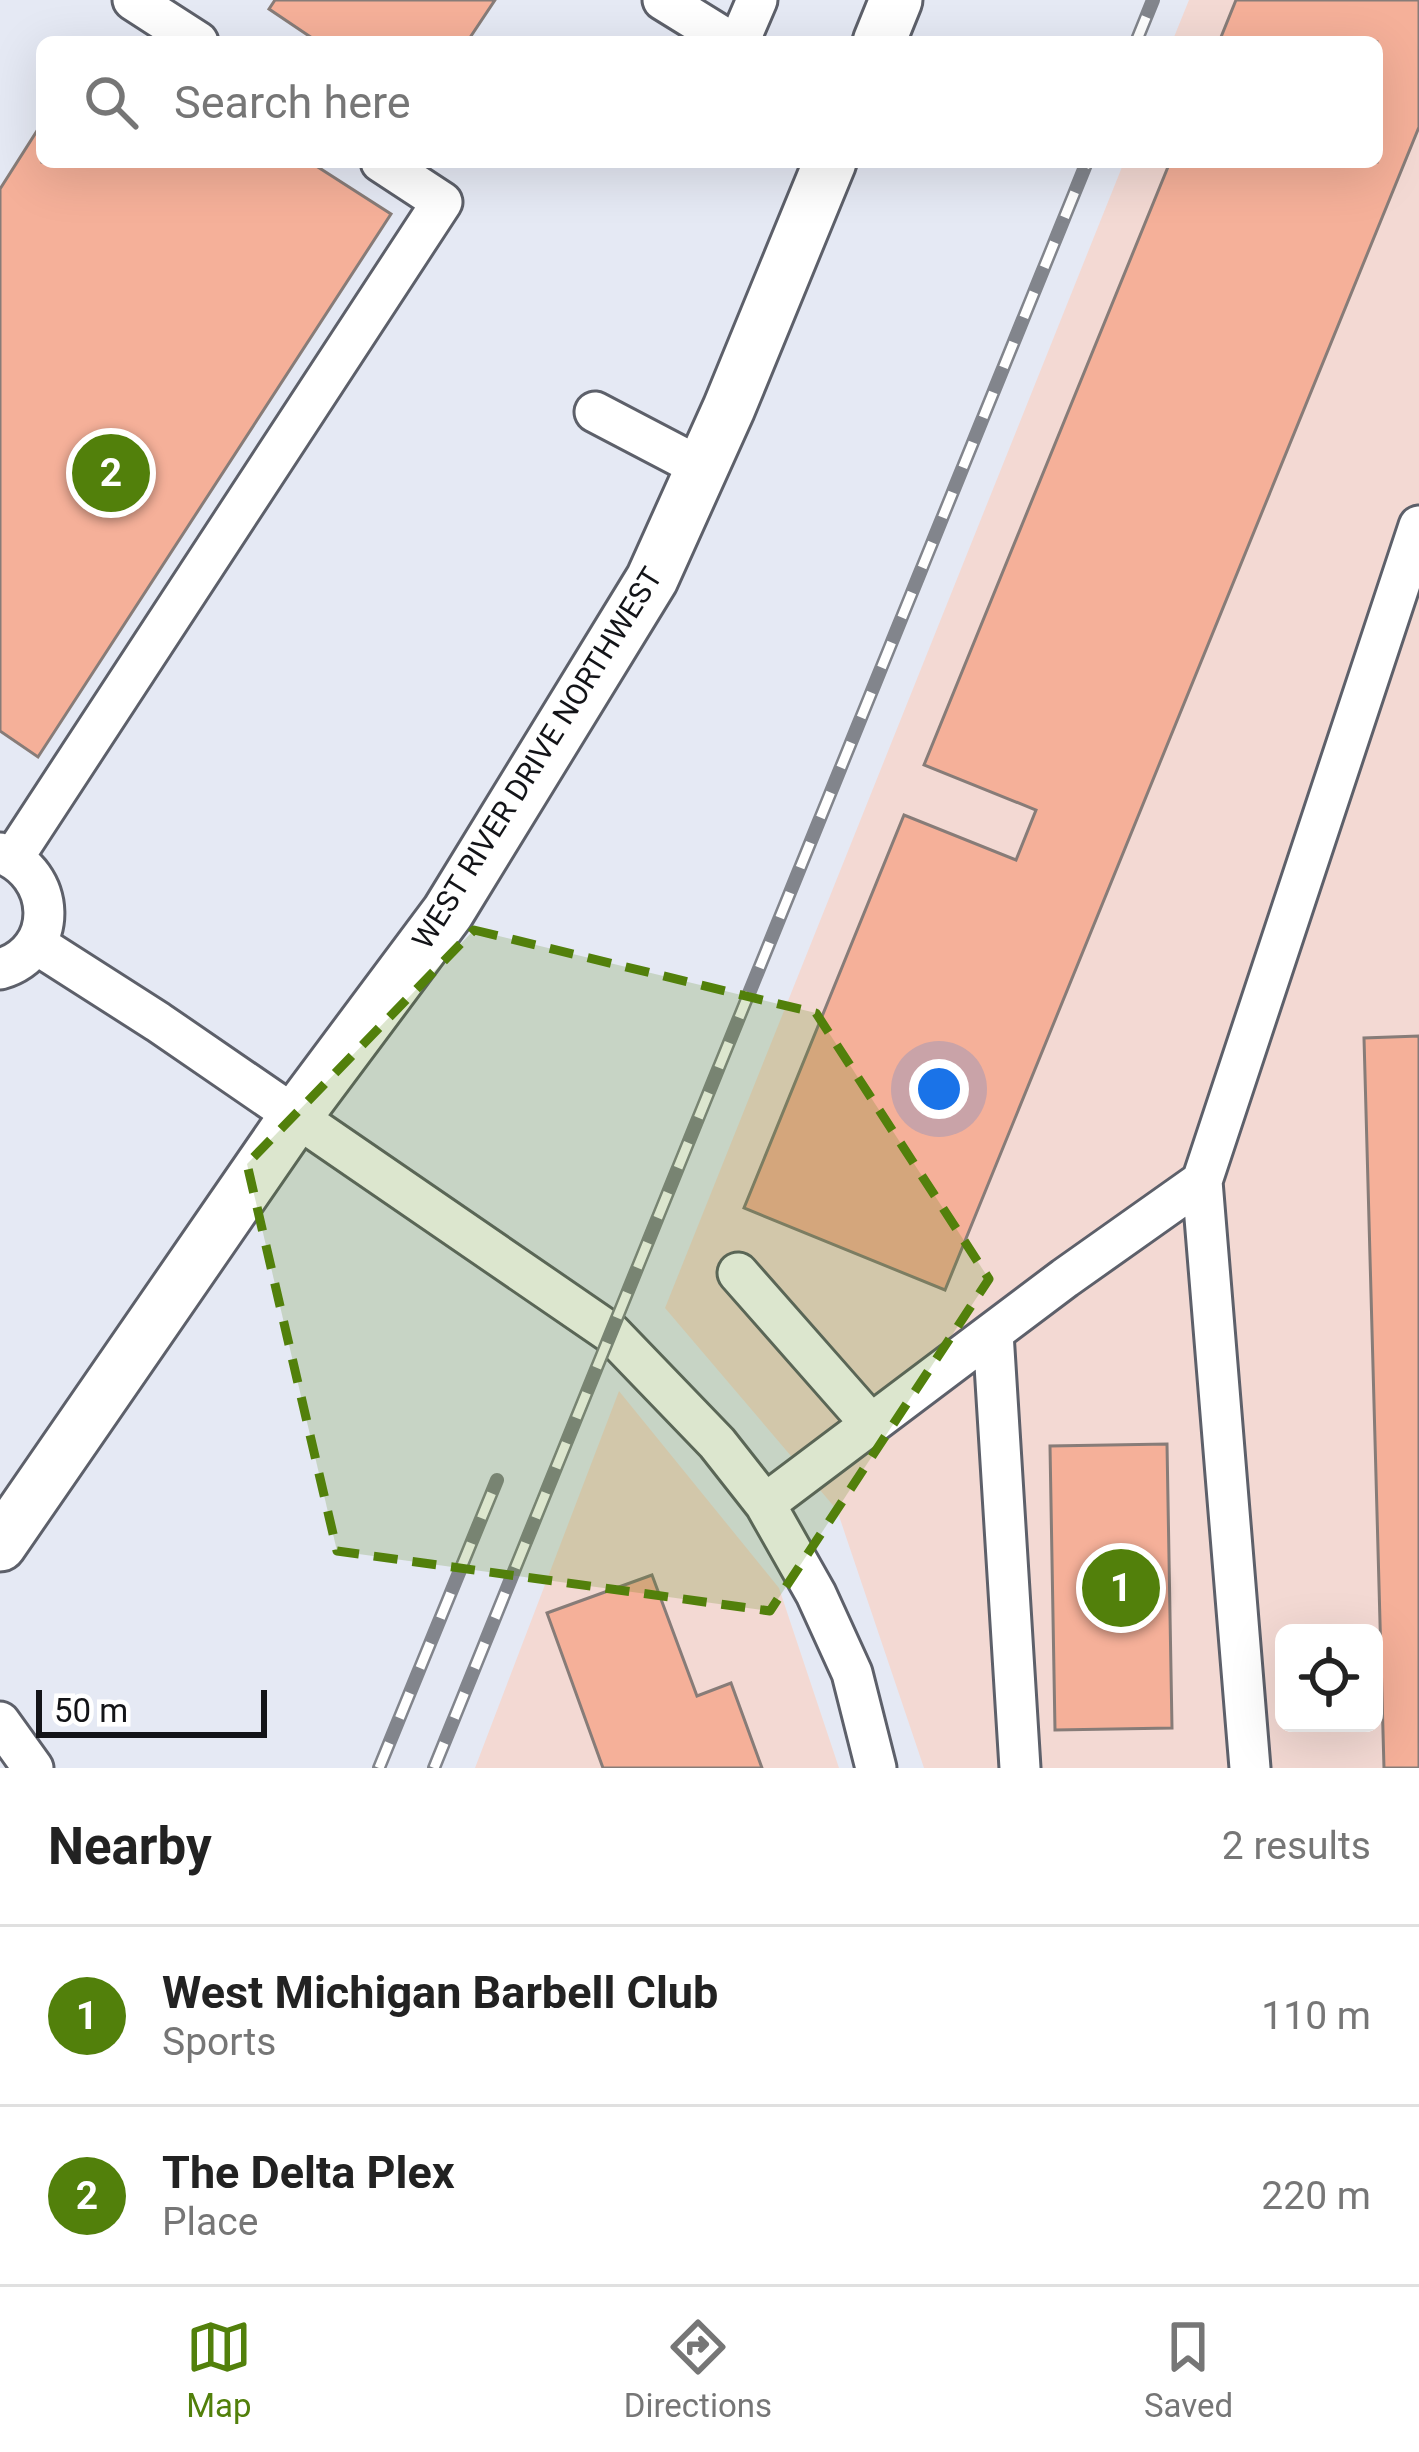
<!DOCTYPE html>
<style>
body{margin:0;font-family:Roboto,sans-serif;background:#f2f2f2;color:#222}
.controls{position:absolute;right:36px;bottom:36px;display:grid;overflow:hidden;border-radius:18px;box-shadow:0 12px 48px #0002}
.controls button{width:108px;height:108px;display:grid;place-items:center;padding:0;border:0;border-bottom:3px solid #e0e0e0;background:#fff;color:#222;font:60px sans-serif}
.scale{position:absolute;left:36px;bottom:30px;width:231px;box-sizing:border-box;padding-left:12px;border:6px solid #131418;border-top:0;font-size:33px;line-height:42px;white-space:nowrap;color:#131418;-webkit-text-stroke:9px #fff;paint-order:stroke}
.you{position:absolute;left:939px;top:1089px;width:42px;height:42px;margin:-30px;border:9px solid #fff;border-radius:50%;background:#1a73e8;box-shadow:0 0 0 18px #1a73e833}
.badge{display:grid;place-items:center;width:78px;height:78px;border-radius:50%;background:#52800b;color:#fff;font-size:39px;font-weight:700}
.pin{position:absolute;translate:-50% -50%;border:6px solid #fff;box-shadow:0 3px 12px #0006}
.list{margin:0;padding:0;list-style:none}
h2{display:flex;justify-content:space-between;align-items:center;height:156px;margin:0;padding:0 48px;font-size:51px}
h2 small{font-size:39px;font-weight:400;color:#767676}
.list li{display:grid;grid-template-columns:78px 1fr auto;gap:36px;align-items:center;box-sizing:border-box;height:180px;padding:0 48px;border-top:3px solid #e0e0e0}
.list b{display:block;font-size:45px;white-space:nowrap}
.list p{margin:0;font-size:39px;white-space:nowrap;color:#767676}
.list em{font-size:39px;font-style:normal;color:#767676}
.icon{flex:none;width:66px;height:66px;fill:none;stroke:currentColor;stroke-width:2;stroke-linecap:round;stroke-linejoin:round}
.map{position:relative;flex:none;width:1419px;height:1768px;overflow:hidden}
.search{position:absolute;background:#fff;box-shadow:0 12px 48px #0002;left:36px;right:36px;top:36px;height:132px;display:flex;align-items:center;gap:30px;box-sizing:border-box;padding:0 42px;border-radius:18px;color:#767676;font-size:45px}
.sheet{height:516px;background:#fff}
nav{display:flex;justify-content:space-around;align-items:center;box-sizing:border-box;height:168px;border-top:3px solid #e0e0e0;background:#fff;font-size:33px;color:#767676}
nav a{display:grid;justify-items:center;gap:6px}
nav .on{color:#52800b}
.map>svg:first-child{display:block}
.industrial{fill:#f3d9d3;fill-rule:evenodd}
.building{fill:#f5b099;stroke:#877c78;stroke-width:3}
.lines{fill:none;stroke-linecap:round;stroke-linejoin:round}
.minor-casing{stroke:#5d606a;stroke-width:45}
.major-casing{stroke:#5d606a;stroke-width:57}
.minor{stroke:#fff;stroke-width:39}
.major{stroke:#fff;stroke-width:51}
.rail-casing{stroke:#82858c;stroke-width:14}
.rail{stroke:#fff;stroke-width:9;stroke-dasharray:27;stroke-linecap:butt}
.marked{fill:#52800b;fill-opacity:0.2;stroke:#52800b;stroke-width:9;stroke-dasharray:24 15;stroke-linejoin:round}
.labels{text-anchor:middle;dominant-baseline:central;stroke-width:10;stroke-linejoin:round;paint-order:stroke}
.street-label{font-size:30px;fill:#131418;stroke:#fff}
</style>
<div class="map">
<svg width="1419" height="1768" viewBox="0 0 1419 1768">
<rect width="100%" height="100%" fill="#e5e9f4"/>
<path class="industrial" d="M1189,0h230v1768h-495l-87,-258 -172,-202 459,-1146h253v-120h-205zM1284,1633h90v90h-90z
M619,1391l160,197 60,180h-364z"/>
<path class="building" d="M275,0h220l-28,42h-149l-49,-33z
M1236,0h183v127l-474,1163 -201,-82 160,-393 112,45 20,-50 -112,-45 246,-603h207v-120h-158z
M42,123v39h268l81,52 -353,543 -38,-26v-542z
M1419,1036v732h-35l-20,-730z
M1167,1444l5,284 -117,2 -5,-284z
M652,1575l45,121 34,-13 31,85h-159l-56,-155z"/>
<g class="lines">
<g class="minor-casing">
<path id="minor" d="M133,0l65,42
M663,0l68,42
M739,42l18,-42
M595,412l107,56
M0,853c56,20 61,98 0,116
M13,858l429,-656 -61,-40
M36,944l122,78 453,311 106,110 48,61 51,90 36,79 24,95
M1202,1181l48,587
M738,1273l133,151
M993,1333l27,435
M765,1504l300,-226 137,-97 217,-655
M0,1722l33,46"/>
</g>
<g class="major-casing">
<path id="major" d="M879,42l17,-42
M0,1545l295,-428 153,-205 204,-333 77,-171 101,-246"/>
</g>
<use href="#minor" class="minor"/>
<use href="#major" class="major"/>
<g class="rail-casing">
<path id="rail" d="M1136,42l17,-42
M379,1768l118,-288
M434,1768l653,-1606"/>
</g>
<use href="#rail" class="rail"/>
</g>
<path class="marked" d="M474,930l342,83 173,266 -219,332 -433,-60 -90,-387z"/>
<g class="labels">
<g class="street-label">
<text transform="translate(537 758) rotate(-58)">WEST RIVER DRIVE NORTHWEST</text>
</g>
</g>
</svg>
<div class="controls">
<button><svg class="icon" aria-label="locate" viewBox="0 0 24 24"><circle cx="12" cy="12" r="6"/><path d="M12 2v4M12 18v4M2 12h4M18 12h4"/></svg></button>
</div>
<div class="scale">50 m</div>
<div class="you"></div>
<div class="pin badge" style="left:1121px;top:1588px">1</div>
<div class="pin badge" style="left:111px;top:473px">2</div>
<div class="search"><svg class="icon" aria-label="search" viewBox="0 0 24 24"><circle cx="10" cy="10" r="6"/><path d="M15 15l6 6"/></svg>Search here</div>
</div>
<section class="sheet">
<h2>Nearby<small>2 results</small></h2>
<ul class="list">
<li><span class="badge">1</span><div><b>West Michigan Barbell Club</b><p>Sports</p></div><em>110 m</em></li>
<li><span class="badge">2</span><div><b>The Delta Plex</b><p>Place</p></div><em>220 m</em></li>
</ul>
</section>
<nav>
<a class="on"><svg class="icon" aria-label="map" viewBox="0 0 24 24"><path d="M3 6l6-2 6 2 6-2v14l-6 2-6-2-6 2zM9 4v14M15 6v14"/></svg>Map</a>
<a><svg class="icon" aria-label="directions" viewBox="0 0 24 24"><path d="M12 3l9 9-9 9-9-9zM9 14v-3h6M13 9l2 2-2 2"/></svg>Directions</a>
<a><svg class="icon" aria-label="saved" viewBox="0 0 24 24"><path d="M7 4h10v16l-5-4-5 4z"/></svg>Saved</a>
</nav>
